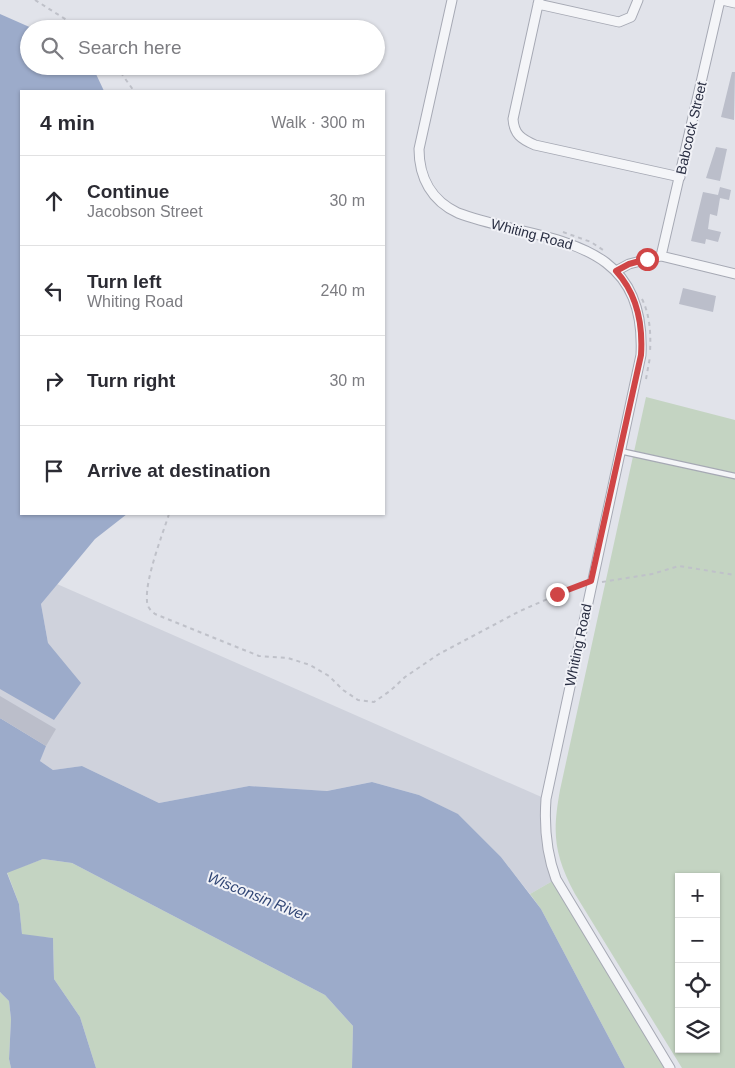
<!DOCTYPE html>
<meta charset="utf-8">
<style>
body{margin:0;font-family:Helvetica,sans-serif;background:#f2f2f3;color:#2b2b33}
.controls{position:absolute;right:15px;bottom:15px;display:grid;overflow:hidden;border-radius:0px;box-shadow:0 1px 4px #0004}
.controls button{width:45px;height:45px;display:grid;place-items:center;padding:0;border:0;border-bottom:1px solid #e1e1e2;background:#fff;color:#2b2b33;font:25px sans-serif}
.stop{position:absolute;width:15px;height:15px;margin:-11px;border:4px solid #d04546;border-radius:50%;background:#fff}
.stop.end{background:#d04546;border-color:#fff;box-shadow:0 1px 5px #0008}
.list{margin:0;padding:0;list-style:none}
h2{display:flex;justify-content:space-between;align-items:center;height:65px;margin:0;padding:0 20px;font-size:21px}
h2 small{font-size:16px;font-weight:400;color:#7c7c81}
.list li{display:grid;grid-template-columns:32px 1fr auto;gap:15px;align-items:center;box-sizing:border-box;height:90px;padding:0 20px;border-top:1px solid #e1e1e2}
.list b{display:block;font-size:19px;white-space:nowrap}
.list p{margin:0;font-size:16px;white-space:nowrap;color:#7c7c81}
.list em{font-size:16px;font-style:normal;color:#7c7c81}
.icon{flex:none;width:28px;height:28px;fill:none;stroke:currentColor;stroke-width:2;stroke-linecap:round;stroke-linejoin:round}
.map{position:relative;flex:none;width:735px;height:1068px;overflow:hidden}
.search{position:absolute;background:#fff;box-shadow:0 1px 4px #0004;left:20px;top:20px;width:365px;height:55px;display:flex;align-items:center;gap:12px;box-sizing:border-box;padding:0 18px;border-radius:28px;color:#7c7c81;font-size:19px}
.panel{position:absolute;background:#fff;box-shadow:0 1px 4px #0004;left:20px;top:90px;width:365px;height:425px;border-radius:0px}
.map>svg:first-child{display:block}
.built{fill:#cfd2dc}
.green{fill:#c4d4c2;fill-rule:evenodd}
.water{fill:#9cabca}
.building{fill:#bbbeca}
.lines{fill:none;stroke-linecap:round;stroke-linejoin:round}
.lane-casing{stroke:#a6a9b4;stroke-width:7}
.street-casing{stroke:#a6a9b4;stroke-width:11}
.path{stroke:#bfc1c9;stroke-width:2;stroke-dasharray:4 4;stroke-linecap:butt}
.lane{stroke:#f4f5f8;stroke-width:4.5}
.street{stroke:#f4f5f8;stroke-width:9}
.route{stroke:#d04546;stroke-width:6}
.labels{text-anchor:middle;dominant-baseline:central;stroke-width:4;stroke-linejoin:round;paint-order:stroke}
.street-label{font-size:14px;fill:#292e42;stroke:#f1f2f7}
.water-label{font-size:15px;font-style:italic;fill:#324776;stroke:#f1f2f7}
</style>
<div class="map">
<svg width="735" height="1068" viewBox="0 0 735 1068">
<rect width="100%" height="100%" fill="#e1e3ea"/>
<path class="built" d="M57,584l489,215 -2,22 12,58 -26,15 -29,-37 -42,-42 -40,-20 -47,-13 -45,9 -78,-5 -90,17 -77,-37 -29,4 -13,-9 5,-15 -45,-28v-29l48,-46 -7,-39z"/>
<path class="green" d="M646,397l89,23v648h-53l-107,-174c-21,-40 -23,-60 -15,-104zM679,877h37v172h-37z
M43,859l29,4 253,132 28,31 -1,42h-256l-16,-51 -26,-38 -1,-41 -31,-3 -3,-31 -12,-32z
M556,879l114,189h-45l-84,-159 -11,-15z
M0,992l9,9 2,18 -2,40 2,9h-11z"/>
<path class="water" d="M0,14l34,15h-5v37h57l10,8 8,17h-83v423h106l-32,25 -54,65 7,39 33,40 -27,37 -54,-31z
M0,718l46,28 -6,15 13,9 29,-4 77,37 90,-17 78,5 45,-9 47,13 39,19 43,43 40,52 84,159h-273l1,-42 -28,-31 -253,-132 -29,-4 -36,14 12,31 3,30 31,4 1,41 26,38 16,51h-85l-2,-9 2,-40 -2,-18 -9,-9z"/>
<path class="building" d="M732,72h3l-1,48 -13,-3z
M716,147l11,2 -7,32 -14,-3z
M720,187l11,3 -2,10 -9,-2 -3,18 -7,-2 -2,15 13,3 -3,10 -12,-3 -1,5 -14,-3 12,-49 15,3z
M683,288l33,8 -3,16 -34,-8z
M0,696l56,33 -10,17 -46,-28z"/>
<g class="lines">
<g class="lane-casing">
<path id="lane" d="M620,451l115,25"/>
</g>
<g class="street-casing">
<path id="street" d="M452,0l-33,149c0,29 13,52 39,64 84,31 189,19 183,142l-95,444c-2,28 0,53 10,80l114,189
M539,0l-26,119c1,15 8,20 22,26l145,32
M722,0l13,3
M538,4l81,18 12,-5 7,-17
M661,256l59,-256
M616,271l13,-7 32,-8 74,18"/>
</g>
<path class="path" d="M35,0l46,29
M116,66l18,25
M563,232l28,10 15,10
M642,299c8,16 9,35 8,53
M646,379l4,-22
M169,514c-7,22 -24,65 -22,87 0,6 4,10 8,13l104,42 29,2 22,7 19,11 14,14 15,10 16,2 16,-11 15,-14 34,-23 81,-43 62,-27
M602,582l50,-8 27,-8 56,9"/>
<use href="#lane" class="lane"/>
<use href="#street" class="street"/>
</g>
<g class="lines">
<path class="route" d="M557,594l34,-13 50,-226c2,-31 -4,-61 -25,-84l13,-7 18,-5"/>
</g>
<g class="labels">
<g class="street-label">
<text transform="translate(691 128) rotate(-77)">Babcock Street</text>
<text transform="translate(532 234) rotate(15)">Whiting Road</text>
<text transform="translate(578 645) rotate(-78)">Whiting Road</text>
</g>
<g class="water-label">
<text transform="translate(258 896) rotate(22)">Wisconsin River</text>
</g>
</g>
</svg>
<div class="controls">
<button>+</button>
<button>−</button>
<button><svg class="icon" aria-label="locate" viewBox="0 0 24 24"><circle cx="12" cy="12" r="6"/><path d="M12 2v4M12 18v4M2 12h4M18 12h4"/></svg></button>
<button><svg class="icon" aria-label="layers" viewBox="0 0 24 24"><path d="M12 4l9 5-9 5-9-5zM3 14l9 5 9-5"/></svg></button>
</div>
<div class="stop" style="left:647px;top:259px"></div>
<div class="stop end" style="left:557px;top:594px"></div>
<div class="search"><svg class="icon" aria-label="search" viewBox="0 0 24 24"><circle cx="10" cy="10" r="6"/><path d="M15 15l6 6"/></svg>Search here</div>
<section class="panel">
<h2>4 min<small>Walk · 300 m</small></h2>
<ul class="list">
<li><svg class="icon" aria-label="ahead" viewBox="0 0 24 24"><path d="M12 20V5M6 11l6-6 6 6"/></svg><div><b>Continue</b><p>Jacobson Street</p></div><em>30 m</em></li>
<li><svg class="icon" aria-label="left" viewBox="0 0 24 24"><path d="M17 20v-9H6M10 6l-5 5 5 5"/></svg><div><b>Turn left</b><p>Whiting Road</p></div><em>240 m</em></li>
<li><svg class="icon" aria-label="right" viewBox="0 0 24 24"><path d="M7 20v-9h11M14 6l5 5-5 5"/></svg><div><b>Turn right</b></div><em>30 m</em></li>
<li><svg class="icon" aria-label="arrive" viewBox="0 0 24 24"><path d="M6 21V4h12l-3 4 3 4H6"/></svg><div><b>Arrive at destination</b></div></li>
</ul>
</section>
</div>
